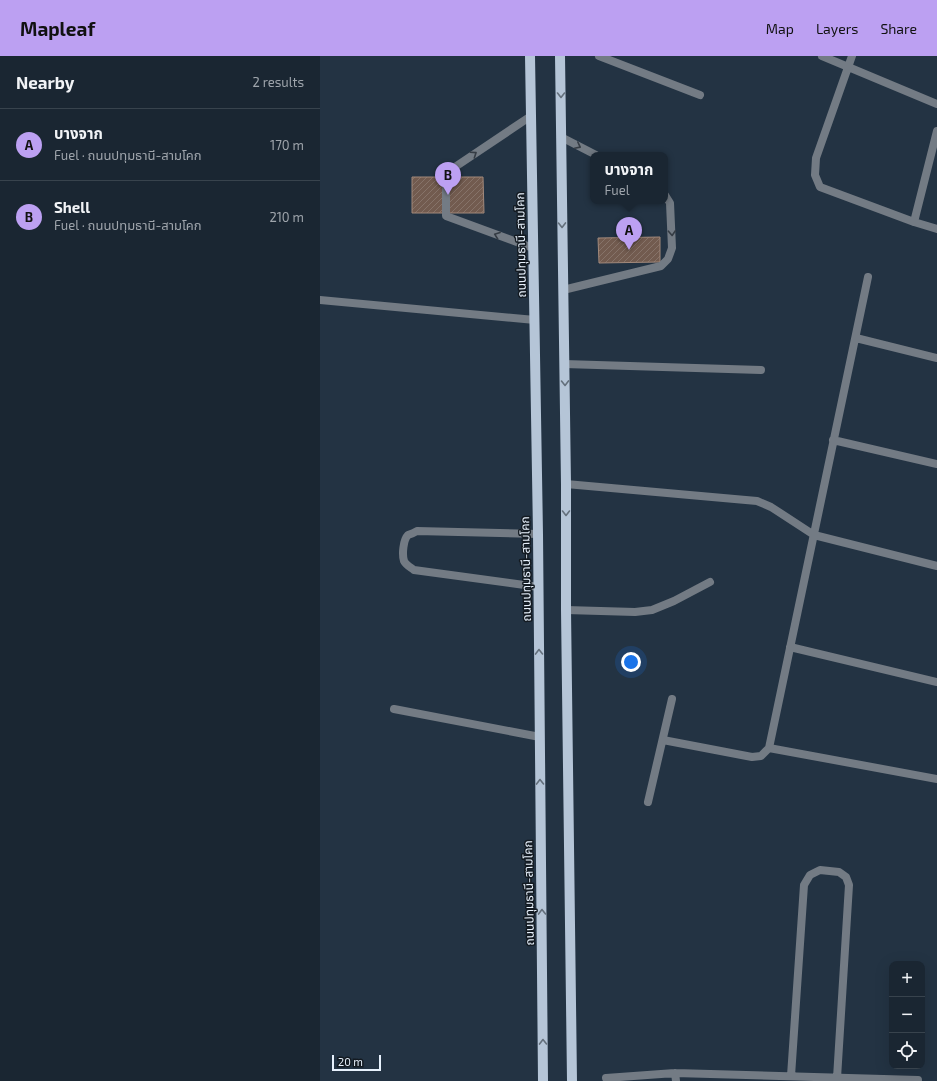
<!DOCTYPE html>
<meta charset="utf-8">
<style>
body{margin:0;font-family:"Exo 2","Noto Sans Thai",sans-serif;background:#232e3a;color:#f1f3f6}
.controls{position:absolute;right:12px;bottom:12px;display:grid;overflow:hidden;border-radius:8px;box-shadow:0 4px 16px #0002}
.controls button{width:36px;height:36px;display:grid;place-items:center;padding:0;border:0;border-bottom:1px solid #38434d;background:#1a2632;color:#f1f3f6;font:20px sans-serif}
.scale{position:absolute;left:12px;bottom:10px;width:49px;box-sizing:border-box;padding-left:4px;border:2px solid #e7f1fc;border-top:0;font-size:11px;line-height:14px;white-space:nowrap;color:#e7f1fc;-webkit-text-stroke:3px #131a21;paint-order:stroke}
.you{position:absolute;left:311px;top:606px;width:14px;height:14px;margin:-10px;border:3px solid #fff;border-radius:50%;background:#1a73e8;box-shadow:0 0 0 6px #1a73e833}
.badge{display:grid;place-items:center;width:26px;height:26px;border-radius:50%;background:#bca0f2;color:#111;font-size:13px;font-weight:700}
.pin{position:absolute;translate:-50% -33px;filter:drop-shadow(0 1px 2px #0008)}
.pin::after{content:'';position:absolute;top:21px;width:14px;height:12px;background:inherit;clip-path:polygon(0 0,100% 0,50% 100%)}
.popup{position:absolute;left:270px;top:96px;width:78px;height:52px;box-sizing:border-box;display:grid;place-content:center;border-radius:8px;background:#1a2632;filter:drop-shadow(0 1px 3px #0005);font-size:13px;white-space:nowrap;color:#9fa5ac}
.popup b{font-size:15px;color:#f1f3f6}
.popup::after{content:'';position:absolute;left:50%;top:100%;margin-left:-8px;border:8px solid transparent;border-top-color:#1a2632}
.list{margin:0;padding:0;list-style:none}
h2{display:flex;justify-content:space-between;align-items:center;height:52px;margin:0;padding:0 16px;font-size:17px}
h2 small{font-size:13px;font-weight:400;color:#9fa5ac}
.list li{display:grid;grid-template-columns:26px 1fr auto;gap:12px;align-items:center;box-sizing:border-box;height:72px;padding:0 16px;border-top:1px solid #38434d}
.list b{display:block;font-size:15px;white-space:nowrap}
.list p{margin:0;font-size:13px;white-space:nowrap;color:#9fa5ac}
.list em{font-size:13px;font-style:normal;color:#9fa5ac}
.icon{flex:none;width:22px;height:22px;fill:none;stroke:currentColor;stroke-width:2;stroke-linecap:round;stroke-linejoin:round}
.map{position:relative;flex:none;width:617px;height:1025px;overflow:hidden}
header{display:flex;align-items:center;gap:24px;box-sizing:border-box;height:56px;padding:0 20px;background:#bca0f2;color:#111}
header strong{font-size:19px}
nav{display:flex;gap:22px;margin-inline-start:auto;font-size:14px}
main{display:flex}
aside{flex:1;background:#1a2632}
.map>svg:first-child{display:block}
.building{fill:url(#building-hatch);stroke:#a2897b}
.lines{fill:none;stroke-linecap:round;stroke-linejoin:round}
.service{stroke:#737b84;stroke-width:8}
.minor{stroke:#737b84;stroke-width:8}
.primary{stroke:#b5c5d7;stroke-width:10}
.oneway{stroke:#64707c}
.oneway2{stroke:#353c44}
.labels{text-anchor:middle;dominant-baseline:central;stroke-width:3;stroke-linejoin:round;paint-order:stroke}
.street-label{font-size:12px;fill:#e7f1fc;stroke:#131a21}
</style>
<header>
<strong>Mapleaf</strong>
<nav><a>Map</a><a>Layers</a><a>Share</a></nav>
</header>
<main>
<aside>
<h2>Nearby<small>2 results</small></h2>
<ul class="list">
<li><span class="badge">A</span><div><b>บางจาก</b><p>Fuel · ถนนปทุมธานี-สามโคก</p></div><em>170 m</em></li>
<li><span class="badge">B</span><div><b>Shell</b><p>Fuel · ถนนปทุมธานี-สามโคก</p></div><em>210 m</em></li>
</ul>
</aside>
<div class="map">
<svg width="617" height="1025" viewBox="0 0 617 1025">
<defs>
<pattern id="building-hatch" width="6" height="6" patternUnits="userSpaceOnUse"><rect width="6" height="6" fill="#725b4f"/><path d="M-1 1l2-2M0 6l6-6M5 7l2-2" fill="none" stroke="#867369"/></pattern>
</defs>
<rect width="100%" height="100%" fill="#233343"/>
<path class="building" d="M92,121h71l1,36h-72z
M340,181v25l-61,1 -1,-25z"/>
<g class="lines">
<path class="service" d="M211,60l-85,57v43l87,32
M241,81l35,18
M243,234l98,-24 7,-7 4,-11 -2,-45 -5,-8
M244,308l197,6
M218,478l-121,-3c-3,2 -6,3 -9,4 -5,5 -6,20 -4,26 2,4 6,6 10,9l125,17
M246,554l69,2 17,-2 22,-9 36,-19
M74,653l146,28
M471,1020l13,-191 6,-10 10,-5 19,2 7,5 3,8 -12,193
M286,1022l69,-5
M356,1025l-1,-8 243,7"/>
<path class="minor" d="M279,0l101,39
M502,0l115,48
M532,0l-36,102 -1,17 5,12 94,35 23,7
M594,166l23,-91
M0,244l215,20
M536,282l81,20
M513,384l104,24
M246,428l191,17 14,6 43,28 123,31
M470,591l147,35
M343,684l89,17 9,-1 8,-8 99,-471
M449,692l168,31
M328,746l24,-103"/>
<path class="primary" d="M210,0l8,478 5,547
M240,0l6,428v126l6,471"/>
</g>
<defs><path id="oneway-chevron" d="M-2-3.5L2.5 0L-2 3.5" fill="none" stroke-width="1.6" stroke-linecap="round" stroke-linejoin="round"/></defs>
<g class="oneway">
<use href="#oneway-chevron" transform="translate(241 39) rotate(90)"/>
<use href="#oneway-chevron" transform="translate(242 169) rotate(89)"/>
<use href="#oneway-chevron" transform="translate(245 327) rotate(89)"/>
<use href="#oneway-chevron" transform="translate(246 457) rotate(90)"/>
<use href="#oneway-chevron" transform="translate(219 596) rotate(-91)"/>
<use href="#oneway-chevron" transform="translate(220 726) rotate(-91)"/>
<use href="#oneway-chevron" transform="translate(222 856) rotate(-91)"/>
<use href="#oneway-chevron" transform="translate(223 986) rotate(-91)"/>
</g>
<g class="oneway2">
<use href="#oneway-chevron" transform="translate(258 90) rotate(27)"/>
<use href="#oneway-chevron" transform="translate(154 98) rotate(-34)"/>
<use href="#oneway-chevron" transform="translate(352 177) rotate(87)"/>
<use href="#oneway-chevron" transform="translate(177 179) rotate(-160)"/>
</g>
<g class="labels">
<g class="street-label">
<text transform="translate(200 189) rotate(-91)">ถนนปทุมธานี-สามโคก</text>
<text transform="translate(205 513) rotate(-91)">ถนนปทุมธานี-สามโคก</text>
<text transform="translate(208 837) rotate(-91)">ถนนปทุมธานี-สามโคก</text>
</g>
</g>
</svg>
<div class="controls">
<button>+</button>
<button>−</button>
<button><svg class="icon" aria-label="locate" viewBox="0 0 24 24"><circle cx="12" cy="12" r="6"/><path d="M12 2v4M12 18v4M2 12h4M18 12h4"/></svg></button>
</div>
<div class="scale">20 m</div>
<div class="you"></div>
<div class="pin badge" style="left:309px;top:194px">A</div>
<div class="popup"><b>บางจาก</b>Fuel</div>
<div class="pin badge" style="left:128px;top:139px">B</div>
</div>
</main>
